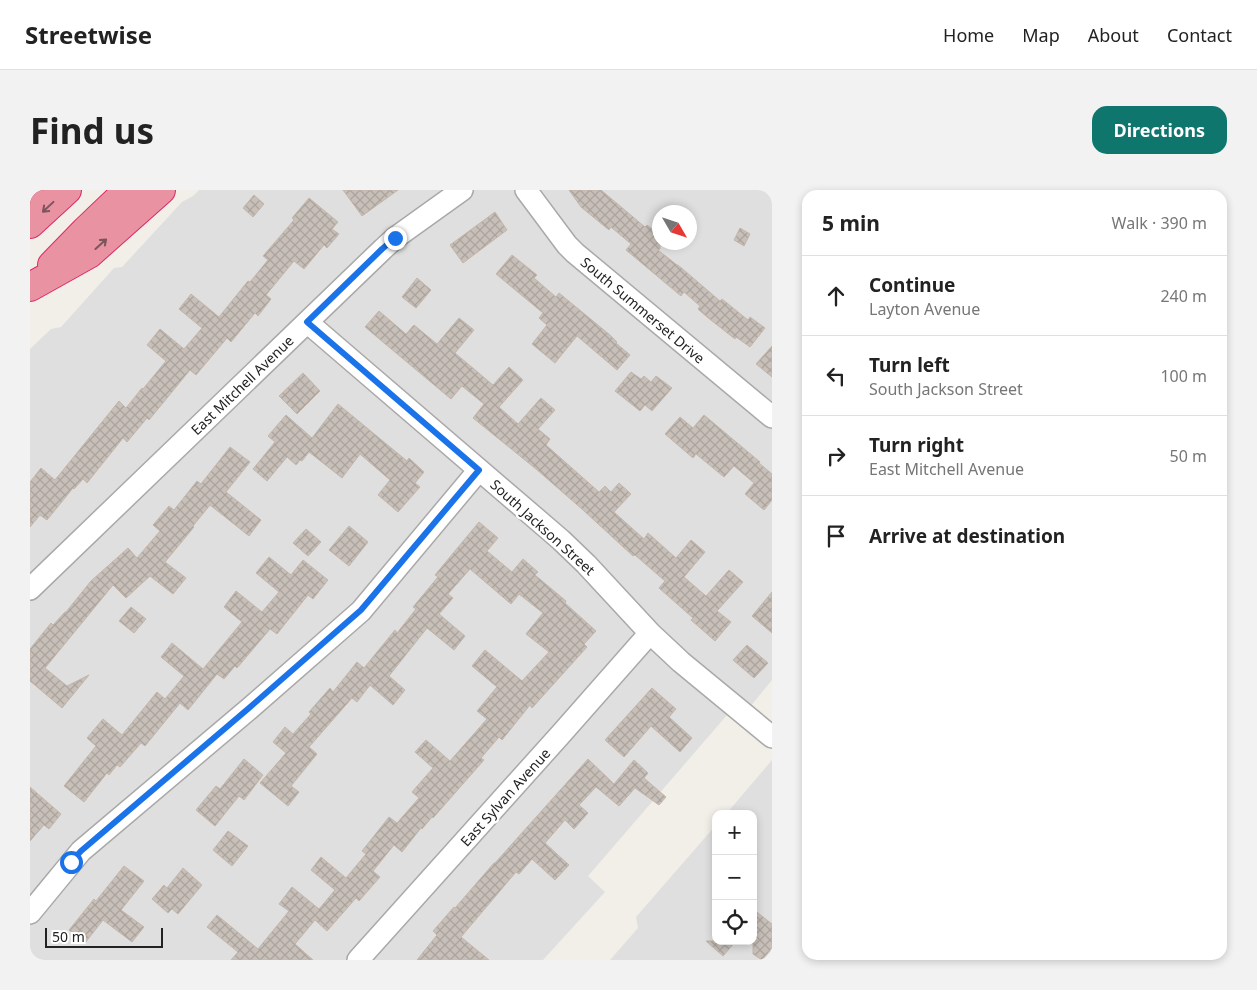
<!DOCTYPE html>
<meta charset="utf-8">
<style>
body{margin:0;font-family:"Noto Sans",sans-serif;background:#f2f2f2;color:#222}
.controls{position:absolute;right:15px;bottom:15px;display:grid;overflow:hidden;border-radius:10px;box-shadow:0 2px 8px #0003}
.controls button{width:45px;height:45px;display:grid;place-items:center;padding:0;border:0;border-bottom:1px solid #e0e0e0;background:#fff;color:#222;font:25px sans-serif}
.compass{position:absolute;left:622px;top:15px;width:45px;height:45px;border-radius:50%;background:#fff;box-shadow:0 2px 8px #0003;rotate:129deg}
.scale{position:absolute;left:15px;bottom:12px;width:118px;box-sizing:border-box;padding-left:5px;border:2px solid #222;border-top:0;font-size:14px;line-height:18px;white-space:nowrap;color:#222;-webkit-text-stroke:4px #fff;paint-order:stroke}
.stop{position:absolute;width:15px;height:15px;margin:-11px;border:4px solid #1a73e8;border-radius:50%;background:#fff}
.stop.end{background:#1a73e8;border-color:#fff;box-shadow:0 1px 5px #0008}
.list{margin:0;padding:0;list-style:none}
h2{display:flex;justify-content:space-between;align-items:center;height:65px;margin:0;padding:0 20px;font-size:21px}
h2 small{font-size:16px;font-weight:400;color:#767676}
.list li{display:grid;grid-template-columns:32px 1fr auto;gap:15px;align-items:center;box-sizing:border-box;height:80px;padding:0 20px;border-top:1px solid #e0e0e0}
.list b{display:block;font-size:19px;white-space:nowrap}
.list p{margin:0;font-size:16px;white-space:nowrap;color:#767676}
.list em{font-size:16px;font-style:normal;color:#767676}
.icon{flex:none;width:28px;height:28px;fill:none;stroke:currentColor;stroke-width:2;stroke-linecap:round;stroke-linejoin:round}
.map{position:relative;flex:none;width:742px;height:770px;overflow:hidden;border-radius:15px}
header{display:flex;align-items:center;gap:30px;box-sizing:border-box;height:70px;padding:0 25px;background:#fff;border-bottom:1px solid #e0e0e0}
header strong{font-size:24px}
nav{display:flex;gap:28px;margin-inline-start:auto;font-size:18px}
.intro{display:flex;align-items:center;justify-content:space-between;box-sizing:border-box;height:120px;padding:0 30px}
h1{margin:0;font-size:35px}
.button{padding:12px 22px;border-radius:15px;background:#0f766e;color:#fff;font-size:18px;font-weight:700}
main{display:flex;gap:30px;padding:0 30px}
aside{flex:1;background:#fff;border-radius:15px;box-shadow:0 2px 8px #0003}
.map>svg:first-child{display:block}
.residential{fill:#e0dfdf;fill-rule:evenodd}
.building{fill:url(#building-cross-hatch);stroke:#c4b6ab}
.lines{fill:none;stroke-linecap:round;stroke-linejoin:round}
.minor-casing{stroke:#a9a9a9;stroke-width:24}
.highway-casing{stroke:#dc2a67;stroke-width:30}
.minor{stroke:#fff;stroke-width:21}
.highway{stroke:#e892a2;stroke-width:28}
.oneway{stroke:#7b545c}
.route{stroke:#1a73e8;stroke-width:6}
.labels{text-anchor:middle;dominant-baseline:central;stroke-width:5;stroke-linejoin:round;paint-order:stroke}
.street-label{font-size:14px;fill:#222;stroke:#fff}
</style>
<header>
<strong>Streetwise</strong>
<nav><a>Home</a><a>Map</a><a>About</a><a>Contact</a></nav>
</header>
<div class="intro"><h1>Find us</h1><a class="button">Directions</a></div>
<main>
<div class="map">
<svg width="742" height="770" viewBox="0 0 742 770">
<defs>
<pattern id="building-cross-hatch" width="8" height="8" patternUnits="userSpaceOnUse" patternTransform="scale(1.25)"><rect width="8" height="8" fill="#c7bfb8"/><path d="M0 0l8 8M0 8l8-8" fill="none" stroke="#aba49e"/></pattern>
</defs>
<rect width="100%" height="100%" fill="#f2efe9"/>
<path class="residential" d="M169,0h573v490l-22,27 -10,-7 -152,176 17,16 -62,68h-513v-611l21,-20 10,-2 53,-59 8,-1 60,-65 11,-6zM630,22h30v30h-30z
M742,570v200h-162l28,-32 -2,-11 80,-92v116h37v-127h-27z"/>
<path class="building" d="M313,0h55l-36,26z
M539,0h32l44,37 2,-2 13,10v14l-2,1 19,15h1l42,36 2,-2 26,21 2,-3 15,11 -15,19 -14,-10 -1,2 -28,-22 -9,-8 2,-3 -16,-14 -3,4 -55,-46 5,-6 -20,-17 -2,3 -28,-23z
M224,5l10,9 -11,13 -10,-9z
M279,8l29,24 -6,7 7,5 -12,14 -3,-3 -20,24 -10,-8 -28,34 5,4 -13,17 -3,-3 -24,29 -4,-4 -31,37 -6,-5 -41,50 -2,-2 -20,24 -4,-4 -36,45 -4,-4 -9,10 -1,-1 -26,32 -7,-5 -10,12v-45l11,-14 14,12 64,-79 7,7 16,-20 1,1 23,-28 -19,-16 13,-16 24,20 18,-21 -23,-19 12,-15 28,23 29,-36 2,1 18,-22 -5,-4 31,-36 -2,-2z
M465,22l12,18 -44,33 -13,-18z
M710,38l10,6 -6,12 -10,-6z
M482,65l25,20 -3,3 22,19 3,-4 51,42 7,7 -1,1 14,12 -13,15 -40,-34 -22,27 -23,-19 15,-19 -8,-7 4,-5 -47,-39z
M387,88l14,12 -15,18 -14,-11z
M349,121l27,23 8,-9 23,19 22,-26 15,12 -19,23 38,32 16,-18 14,13 -24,27 19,17 23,-26 14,12 -17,19 12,10 -4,6 53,47 6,-6 6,6 8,-9 12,11 -17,18 30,27 4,-6 28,25 15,-18 14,12 -21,25 22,19 23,-26 14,12 -26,29 14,11 -16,19 -24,-21 2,-2 -34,-30 6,-7 -30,-26 -2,1 -50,-46 -47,-41 -63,-51 11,-14 -22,-18 -11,13 -86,-72z
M742,156v31l-16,-13z
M601,182l10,7 3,-3 7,6 5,-6 16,12 -20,23 -7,-6 -5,6 -25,-20z
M273,183l17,18 -23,23 -18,-18z
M308,214l69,57 2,-3 15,14 -9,11 5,4 -22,25 -20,-17 12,-15 -30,-26 -18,24 -33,-26 -7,9 -2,-1 -4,5 -9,-8 -20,24 -14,-12 22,-27 -7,-6 18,-21 26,23z
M674,225l56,47 -1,1 13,11v26l-8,10 -19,-16 9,-11 -20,-17 -10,11 -28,-23 -3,4 -28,-24 15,-17 13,11z
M200,257l20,15 -24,30 35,28 -12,16 -39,-31 -17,21 1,1 -29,35 21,16 -13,16 -23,-18 -24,22 -13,-13 -68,83 22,18 22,-11 -27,33 -32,-27v-32l21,-26 2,2 12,-13h1l25,-31 37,-33 9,10 23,-27 -7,-6 16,-19 5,4 23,-29 4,3z
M449,332l19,16 -11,13 25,21 11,-13 15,13 -3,3 31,26 -1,2 31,28 -12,13 3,3 -55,61 -2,-3 -28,35 -3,-3 -18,21 3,2 -51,58 -1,-1 -10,12 -1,-1 -19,24 -8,-7 -21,26 7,6 -21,24 -3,-3 -29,33 -12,-11 -20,24 18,16h-82l7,-8 -31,-25 10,-12 41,34 31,-38 -10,-7 13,-17 27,22 16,-19 -24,-20 10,-13 25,21 20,-24 -4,-3 27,-34 8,6 22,-25 -7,-6 21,-24 -18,-16 11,-12 24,21 37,-42 -10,-8 20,-24 -25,-21 13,-16 37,31 27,-29 -23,-18 17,-21 -24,-19 -8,10 -41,-35 -22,25 5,4 -14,16 26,22 -11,14 -27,-22 -38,48 16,14 -12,15 -23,-20 -13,17 -5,-4 -43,49 8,7 -26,32 8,6 -11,14 -28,-23 26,-30 -13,-11 12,-15 8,7 18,-20 -2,-2 21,-24 3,4 24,-30 7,6 31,-38 2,3 19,-24 -3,-2 25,-30 -3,-2z
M319,336l19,16 -19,24 -20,-16z
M276,339l15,13 -13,14 -15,-13z
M239,367l22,18 12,-15 25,20 -15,19 -5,-4 -31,39 -7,-5 -33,39 -2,-2 -11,13 -7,-5 -29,36 -8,-7 -35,43 -4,-3 -21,24 -3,-2 -8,10 -2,-2 -23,29 -20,-16 32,-40 -9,-8 16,-19 19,16 35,-43 8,7 19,-23 -23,-19 11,-14 31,26 39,-47 -18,-15 12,-16 26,21 17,-20 -23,-19z
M742,402v41l-20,-17z
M101,417l15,12 -12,14 -15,-12z
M717,455l21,18 -14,15 -21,-18z
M622,498l24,21 -7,8 23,21 -12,14 -29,-26 -27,31 -19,-17z
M214,569l19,16 -19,25 -5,-4 -24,30 -19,-16 20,-24 4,3z
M558,569l26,25 20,-24 14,13 -4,5 22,19 -7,8 -24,-17 -16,18 -23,-19 -17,18 9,8 -14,16 -9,-9 -20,23 24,22 -14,15 -23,-21 -13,15 -3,-2 -55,65 28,23h-72l20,-25 -4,-4 21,-24 1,1 39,-45h1z
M0,597l31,27 -12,15 -5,-4 -14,16z
M198,641l20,15 -16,20 -19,-16z
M94,676l20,15 -23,29 23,17 -12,15 -29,-22 -18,23 -16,-13 25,-31 2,2z
M153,678l19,17 -24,29 -6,-5 -4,4 -16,-14 12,-14 3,3z
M723,719l19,15v24l-10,12 -9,-6z
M676,751h30l-13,15z"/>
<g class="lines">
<g class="minor-casing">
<path id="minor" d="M496,0l41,55 8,8 197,164
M277,132l254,218 25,24 64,69 31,29 91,75
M0,399l353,-340 12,-11 67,-48
M0,723l51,-62 168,-142 112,-98 118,-141
M328,770l203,-226 89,-101"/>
</g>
<g class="highway-casing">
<path id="highway" d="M0,7l7,-7
M0,34l37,-34
M22,75l34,-35 42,-40
M0,97l59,-33 72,-64"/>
</g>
<use href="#minor" class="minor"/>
<use href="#highway" class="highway"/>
</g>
<defs><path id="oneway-shaft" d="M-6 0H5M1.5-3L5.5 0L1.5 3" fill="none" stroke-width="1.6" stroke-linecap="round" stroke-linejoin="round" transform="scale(1.25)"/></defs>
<g class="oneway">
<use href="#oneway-shaft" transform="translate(18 17) rotate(137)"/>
<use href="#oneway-shaft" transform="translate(71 54) rotate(-42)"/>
</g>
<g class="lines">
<path class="route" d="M41,672l10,-11 168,-143 112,-98 118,-140 -172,-148 75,-73 13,-11"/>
</g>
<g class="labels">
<g class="street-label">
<text transform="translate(613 120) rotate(40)">South Summerset Drive</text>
<text transform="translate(212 195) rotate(-44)">East Mitchell Avenue</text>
<text transform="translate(513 337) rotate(42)">South Jackson Street</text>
<text transform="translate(475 607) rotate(-48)">East Sylvan Avenue</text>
</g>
</g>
</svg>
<div class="controls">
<button>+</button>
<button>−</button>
<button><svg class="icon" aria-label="locate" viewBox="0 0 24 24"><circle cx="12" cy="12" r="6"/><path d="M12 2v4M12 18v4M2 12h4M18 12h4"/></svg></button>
</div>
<svg class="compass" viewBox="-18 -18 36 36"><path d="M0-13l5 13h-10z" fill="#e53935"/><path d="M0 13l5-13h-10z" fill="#767676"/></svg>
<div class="scale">50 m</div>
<div class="stop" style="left:41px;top:672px"></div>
<div class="stop end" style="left:365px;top:48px"></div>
</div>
<aside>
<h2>5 min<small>Walk · 390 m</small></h2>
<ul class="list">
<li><svg class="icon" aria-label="ahead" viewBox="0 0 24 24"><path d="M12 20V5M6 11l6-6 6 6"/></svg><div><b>Continue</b><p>Layton Avenue</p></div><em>240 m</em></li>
<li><svg class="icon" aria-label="left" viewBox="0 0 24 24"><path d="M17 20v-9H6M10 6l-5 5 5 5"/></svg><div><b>Turn left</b><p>South Jackson Street</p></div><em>100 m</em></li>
<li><svg class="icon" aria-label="right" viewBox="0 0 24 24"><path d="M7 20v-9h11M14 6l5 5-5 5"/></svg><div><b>Turn right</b><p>East Mitchell Avenue</p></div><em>50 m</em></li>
<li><svg class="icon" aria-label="arrive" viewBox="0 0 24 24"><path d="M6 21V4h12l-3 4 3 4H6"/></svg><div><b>Arrive at destination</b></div></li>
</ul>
</aside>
</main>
